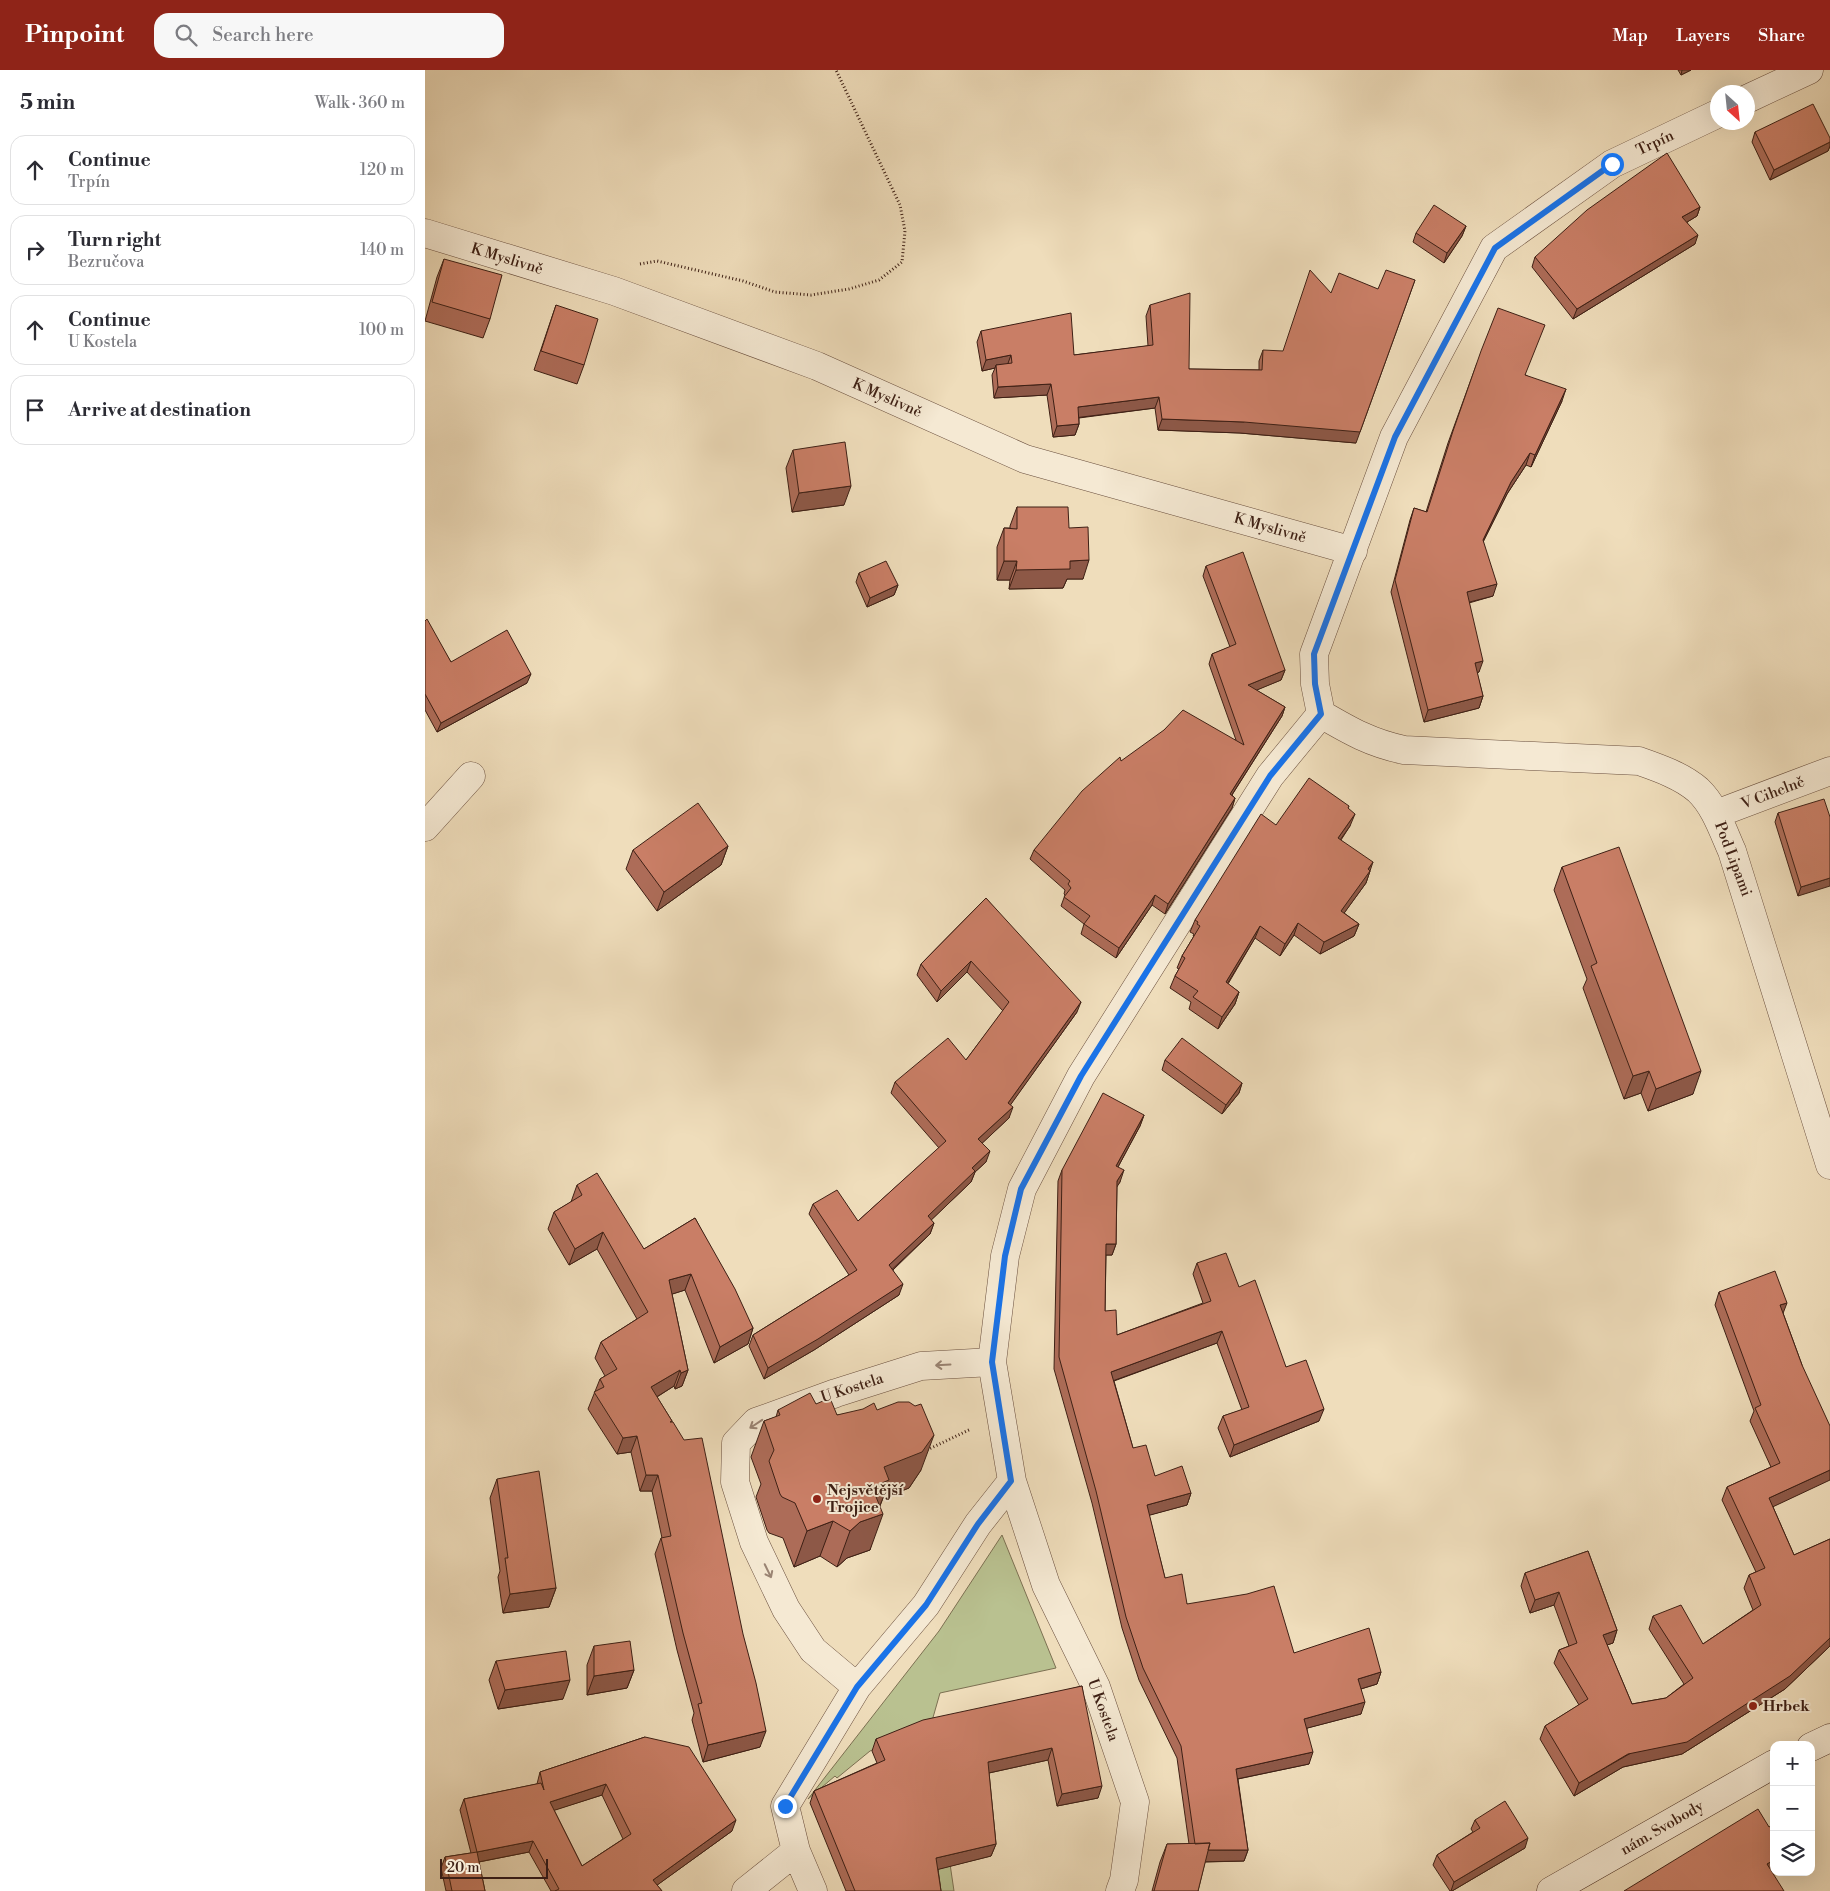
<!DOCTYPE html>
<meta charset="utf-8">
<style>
body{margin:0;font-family:"Libre Bodoni",serif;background:#f7f7f7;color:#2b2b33}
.controls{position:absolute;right:15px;bottom:15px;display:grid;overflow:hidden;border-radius:10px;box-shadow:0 5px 20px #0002}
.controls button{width:45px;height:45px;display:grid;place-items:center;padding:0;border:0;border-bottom:1px solid #e1e1e2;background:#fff;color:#2b2b33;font:25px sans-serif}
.compass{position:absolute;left:1285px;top:15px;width:45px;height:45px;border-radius:50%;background:#fff;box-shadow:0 5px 20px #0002;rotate:153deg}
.scale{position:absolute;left:15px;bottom:12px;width:108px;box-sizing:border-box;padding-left:5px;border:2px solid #3e2015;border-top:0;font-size:14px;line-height:18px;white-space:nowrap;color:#3e2015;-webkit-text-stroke:4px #f5e9d3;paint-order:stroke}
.stop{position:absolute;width:15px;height:15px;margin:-11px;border:4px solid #1a73e8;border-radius:50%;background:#fff}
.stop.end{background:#1a73e8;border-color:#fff;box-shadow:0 1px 5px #0008}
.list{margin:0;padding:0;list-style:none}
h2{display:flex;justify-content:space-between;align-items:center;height:65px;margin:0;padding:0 20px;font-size:21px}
h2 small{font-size:16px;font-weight:400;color:#7c7c81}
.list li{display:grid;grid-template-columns:32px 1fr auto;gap:15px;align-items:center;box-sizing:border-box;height:70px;margin:0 10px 10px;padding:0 10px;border:1px solid #e1e1e2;border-radius:15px}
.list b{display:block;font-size:19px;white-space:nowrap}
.list p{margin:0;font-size:16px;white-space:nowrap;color:#7c7c81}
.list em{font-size:16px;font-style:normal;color:#7c7c81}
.icon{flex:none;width:28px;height:28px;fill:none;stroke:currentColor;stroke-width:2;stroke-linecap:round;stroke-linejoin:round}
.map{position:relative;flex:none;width:1405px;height:1821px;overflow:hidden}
header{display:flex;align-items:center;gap:30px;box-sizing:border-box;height:70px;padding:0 25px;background:#8f2418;color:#fff}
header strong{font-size:24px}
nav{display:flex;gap:28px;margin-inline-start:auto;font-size:18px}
.search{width:350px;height:45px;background:#f7f7f7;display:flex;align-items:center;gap:12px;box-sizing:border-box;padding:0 18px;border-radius:15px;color:#7c7c81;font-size:19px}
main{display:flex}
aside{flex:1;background:#fff}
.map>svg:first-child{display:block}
.green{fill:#b9c190;stroke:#7c7052}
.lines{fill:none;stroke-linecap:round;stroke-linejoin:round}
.street-casing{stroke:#6a4f3e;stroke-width:29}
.secondary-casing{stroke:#3e2015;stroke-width:29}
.path{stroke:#3e2015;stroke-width:3;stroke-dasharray:1 2.5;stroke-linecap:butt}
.street{stroke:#f5e9d3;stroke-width:28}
.secondary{stroke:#f5e9d3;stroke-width:28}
.wall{fill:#ad6c58;stroke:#3e2015;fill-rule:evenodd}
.shaded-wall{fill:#8d5847;stroke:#3e2015}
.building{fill:#c97e66;stroke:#3e2015;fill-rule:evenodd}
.oneway{stroke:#9a8474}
.route{stroke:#1a73e8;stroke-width:6}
.poi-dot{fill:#8f2418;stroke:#f5e9d3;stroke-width:2}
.labels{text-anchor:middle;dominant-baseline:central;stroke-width:4;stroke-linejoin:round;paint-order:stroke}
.street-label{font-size:15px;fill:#3e2015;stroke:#f5e9d3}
.poi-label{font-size:15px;font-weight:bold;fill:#3e2015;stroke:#f5e9d3;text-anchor:start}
</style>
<header>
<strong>Pinpoint</strong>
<div class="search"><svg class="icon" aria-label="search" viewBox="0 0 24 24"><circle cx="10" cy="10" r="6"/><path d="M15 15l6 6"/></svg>Search here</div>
<nav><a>Map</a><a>Layers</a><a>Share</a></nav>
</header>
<main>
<aside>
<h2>5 min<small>Walk · 360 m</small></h2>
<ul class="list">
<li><svg class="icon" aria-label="ahead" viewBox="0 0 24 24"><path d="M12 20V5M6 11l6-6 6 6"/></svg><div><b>Continue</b><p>Trpín</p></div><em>120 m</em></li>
<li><svg class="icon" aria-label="right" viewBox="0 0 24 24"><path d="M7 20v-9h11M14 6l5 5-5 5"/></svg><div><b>Turn right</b><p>Bezručova</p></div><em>140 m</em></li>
<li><svg class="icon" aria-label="ahead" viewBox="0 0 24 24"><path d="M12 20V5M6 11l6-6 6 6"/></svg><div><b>Continue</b><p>U Kostela</p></div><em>100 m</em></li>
<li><svg class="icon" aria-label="arrive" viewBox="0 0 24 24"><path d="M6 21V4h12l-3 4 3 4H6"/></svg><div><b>Arrive at destination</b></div></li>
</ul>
</aside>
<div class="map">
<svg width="1405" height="1821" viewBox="0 0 1405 1821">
<rect width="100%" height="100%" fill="#efddbb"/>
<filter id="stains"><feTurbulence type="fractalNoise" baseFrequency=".004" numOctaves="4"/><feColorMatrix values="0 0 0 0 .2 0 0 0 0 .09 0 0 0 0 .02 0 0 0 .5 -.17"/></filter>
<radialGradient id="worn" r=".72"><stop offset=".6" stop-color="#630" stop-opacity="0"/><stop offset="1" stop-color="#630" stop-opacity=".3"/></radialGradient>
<path class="green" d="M577,1465l54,133 -116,25 -10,35 24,163h-19l-25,-157 -40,17 -33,27 -2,-2 -27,23 131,-168z"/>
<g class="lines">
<g class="street-casing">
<path id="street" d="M1322,29l62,-29
M0,163l189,58 203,75 208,93 328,92
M896,644c29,17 50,29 83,36l235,11c20,7 43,15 59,29 17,16 25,41 34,61l98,314
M896,644l-6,-30 -1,-30 80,-217 100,-189 118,-84 105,-50
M1291,744l114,-43
M0,757l46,-51
M432,1617l-44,-37 -27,-41 -32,-67 -19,-60 1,-39 20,-21 80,-29 85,-27 71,-4
M321,1821l50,-40
M388,1821l-17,-40 -11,-45 72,-119 69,-82 52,-81 34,-43
M695,1821l4,-11 11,-78 -39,-115 -50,-102 -34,-104 -20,-119 13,-106 17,-67 59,-113 189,-300 51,-62"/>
</g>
<g class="secondary-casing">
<path id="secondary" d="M1386,1677l19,-9
M1126,1821l223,-127"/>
</g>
<path class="path" d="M215,194l17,-3 86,20 32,11 36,3 38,-6 30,-9 23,-18 3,-31 -5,-26 -64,-135
M502,1380l44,-21"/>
<use href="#street" class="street"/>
<use href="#secondary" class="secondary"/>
</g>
<path class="wall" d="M1253,0h13l-10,5z
M1330,62l75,6v8l-2,5 -58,29 -18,-38z
M1275,137l-3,9 -10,6 8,22 -122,75 -41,-52 3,-10z
M1041,156l-4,10 -18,27 -31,-21 3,-9z
M19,189l46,60 -7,19 -58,-17 12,-44z
M131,235l28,60 -7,19 -43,-14z
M725,235l39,64 70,1v-9l4,-11 93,93 -116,-10 -82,-3 -3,-22 -76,10v6l-4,11 -22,2 -6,-42 -53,3 -2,-23 3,-7 -13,3 -5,-29 4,-11 93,24 74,-9 -2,-30z
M1052,293l49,12 36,26 -31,66 -5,-2 -19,29 -24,48 10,54 -24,7 10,69 -2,1 6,23 -4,12 -55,14 -33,-130 19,-72 4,-12 12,4 22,-69z
M368,380l51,55 -52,7 -6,-44z
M592,437l52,21 14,51h-16l-4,9 -54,1 1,-9h-13v-33l7,-19h6v-2z
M781,496l79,104 -4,10 -25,10 29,17 -3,9 -50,79 3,3 -3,10 -67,106 -13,-9 -36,53 -35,-24 3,-10 -23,-18 4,-11 -1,-1 1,-4 -35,-31 4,-9 87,-89 115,-21 -27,-76 3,-10 18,-7 -27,-71z
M434,503l39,12 -4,10 -27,12 -11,-25z
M0,551l26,41 76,21 -90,49 -12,-22z
M924,736l-1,2 2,18 -9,14 29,31 -4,12 -22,30 15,11 -5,12 -34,18 -26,-19 -14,21 -25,-18 -27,46 11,8 -4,12 -17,25 -29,-20 2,-7 -21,-14 5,-12 4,-7 -2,-1 5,-12 12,-20h-1l1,-2 -4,-2 5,-12 81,-95z
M1353,743l52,4 -32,79 -23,-74z
M303,776l-7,19 -64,46 -31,-42 7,-19z
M1137,797l131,227 -45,17 -7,-18 -17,6 -41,-111 4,-9 -33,-89z
M561,828l91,114 -67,93 -1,13 -27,25 4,19 -11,10 -4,10 -40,38 3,3 -4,11 -37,36 6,25 -85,55 -50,29 -15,-33 4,-11 96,-60 -40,-61 4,-10 45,17 81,-73 -48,-55 4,-11 71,-22 37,-49 -36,-39 -30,30 -20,-27 4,-11z
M740,990l77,23 -3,10 -17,21 -60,-44z
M719,1045l-4,11 -22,41 2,15 -3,4 -1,58 -4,11h-6l-1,56 12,24 86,-32 -10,-29 4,-11 42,24 47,80 33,54 -89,36 -12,-29 5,-12 19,-6 -25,-67 -103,38 19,67 22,28 36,17 -4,12 -38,10 16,63 22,26 107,49 87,19 -4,12 -16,5v25l-54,14 2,36 -71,15 10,71 -4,11 -39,1 -7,29h-46l8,-29 7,-18h22l-12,-86 -38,-78 -17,-52 -30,-125 -38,-134 4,-188 4,-11z
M152,1115l67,64 51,-31 58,110 -5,16 -34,19 -29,-73 -13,4 16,76 -6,16 -7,3 -1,-3 -17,11 15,24 88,326 -57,15 -11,-42 2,-7 -17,-63 -22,-96 6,-16h1l-10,-47h-12l-9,-39 -14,2 -29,-45 12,-30 5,-3 -10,-18 6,-16 36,-23 -40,-70 -28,16 -21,-36 6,-17 17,-10z
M1294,1222l64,21 19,52 -29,142 21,48 36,-16v107l-45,43 -103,65 -59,13 -49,29 -34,-57 5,-13 34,-21 -25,-42 5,-13 10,-4 -15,-41 -24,8 -9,-27 4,-13 63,-22 29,79 -4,13 -6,2 25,59 34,-6 18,-14 -35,-55 4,-13 50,28 50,-34 -9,-22 5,-13 7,-3 -34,-72 5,-13 44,-20 -21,-46 4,-10 -39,-106z
M391,1334l21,11 40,-5 44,60 -12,18 -26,10 -3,8 -10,44 -23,8 -10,9 -17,-11 -26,11 -11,-29 -14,-5 -2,-3 -11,-33 5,-13 -10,-27 13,-36 12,-4 2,-7z
M72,1409l59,109 -7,19 -46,6 -5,-36 2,-6 -10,-73z
M169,1576l40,24 -7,18 -40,7v-30z
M71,1591l67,38 -65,10 -9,-29z
M657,1616l16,112 -41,8 -9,-46 -59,13 7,71 -5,12 -53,13 3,22h-95l-36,-88 4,-12 63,-28 -5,-12 4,-12z
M220,1667l87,94 -75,54 5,6h-111l-22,-39 -50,10 6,29h-39l-5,-23 4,-11 26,-4 -11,-43 4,-11 73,-15 3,-12zM177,1725l21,44 -41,27 -28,-56z
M1050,1750l50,28 -73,43h-2l-17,-26 4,-10 36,-23 -2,-3z"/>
<path class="shaded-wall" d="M1257,0h9l-10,5z
M1405,72v4l-2,5 -58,29 4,-10z
M1275,137l-3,9 -18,11 3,-10z
M1041,156l-4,10 -18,27 3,-10z
M1273,165l-3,9 -122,75 4,-10z
M990,210l-59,163 -116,-10 -82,-3 4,-11 82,3z
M586,285l-4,11 -11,-1 -1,3 -13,3 4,-11z
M626,314l-4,11 -53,3 4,-11z
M1141,319l-4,12 -31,66 4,-12z
M734,327l-4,11 -81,10 4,-11z
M654,354l-4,11 -22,2 4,-11z
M1105,383l-4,12 -19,29 -29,58 5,-12 28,-58z
M426,416l-7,19 -52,7 7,-19z
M664,490l-6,19h-16l-4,9 -54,1 7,-19 54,-9z
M579,491h13l-7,19h-13z
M1072,514l-4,12 -31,8 5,-12z
M473,515l-4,10 -27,12 3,-9z
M1058,591l-4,11 -9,3 5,-12z
M860,600l-4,10 -36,15 3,-10z
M106,604l-4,9 -90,49 4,-9z
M1058,626l-4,12 -55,14 4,-12z
M860,637l-3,9 -56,88 4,-10z
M810,728l-3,10 -67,106 3,-10z
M930,744l-5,12 -17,24 5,-12z
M303,776l-7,19 -64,46 7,-19z
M948,792l-7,21 -29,40 4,-12z
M1405,808v8l-32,10 3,-9z
M730,825l-3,10 -36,53 3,-10z
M873,853l-4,12 -14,21 5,-12z
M934,854l-5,12 -34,18 4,-12z
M835,856l-5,12 -34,56 5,-12z
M546,891l-4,11 -30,30 4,-11z
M814,922l-4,12 -17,25 4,-12z
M656,932l-4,10 -73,102 4,-11z
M1224,1001l-8,22 -17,6 9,-23z
M1276,1001l-8,23 -45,17 8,-22z
M817,1013l-3,10 -17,21 4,-9z
M588,1037l-4,11 -34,32 3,-11z
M719,1045l-4,11 -28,52 4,-12z
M565,1081l-4,11 -11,10 -4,10 -47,45 4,-11 44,-48z
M699,1100l-4,12 -7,11 4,-12z
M509,1153l-4,11 -45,42 4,-11z
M178,1162l-6,17 -28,16 6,-16z
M681,1174h10l-4,11h-10z
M266,1204l-6,16 -22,7 6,-17z
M478,1214l-4,11 -85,55 -50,29 4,-11z
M1362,1233l-5,13 -2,-11z
M328,1258l-5,16 -34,19 6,-16z
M797,1261l-5,12 -110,40 4,-11z
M255,1300l-6,16 -29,18 6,-17z
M263,1300l-6,16 -7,3 6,-16z
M899,1339l-5,12 -89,36 4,-12z
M509,1365l-13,35 -12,18 -26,10 -7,17 -4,-28 12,-20z
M212,1366l-6,16 -14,2 6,-16z
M1405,1400v10l-66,31 5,-13z
M221,1405h12l-6,16h-12z
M766,1423l-4,12 -44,12 4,-12z
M458,1444l-13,36 -23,8 -10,9 13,-36 10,-9z
M408,1451l-13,35 -26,11 13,-36z
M131,1518l-7,19 -46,6 7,-19z
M1134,1522l-5,13 -24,8 5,-13z
M1192,1560l-4,13 -15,5 5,-13z
M1405,1568v8l-45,43 -103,65 -59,13 -49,29 5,-13z
M209,1600l-7,18 -40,7 7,-19z
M956,1602l-4,12 -23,7 4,-12z
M145,1610l-7,19 -65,10 7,-19z
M940,1632l-4,12 -61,16 4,-11z
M341,1661l-6,16 -57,15 5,-17z
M627,1678l-4,12 -64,14 4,-12z
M888,1682l-4,12 -77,16 4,-11z
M181,1714l-4,11 -56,18 4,-11z
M677,1716l-4,12 -41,8 5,-12z
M311,1750l-4,11 -83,60 4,-11z
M1103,1768l-3,10 -73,43h-1l3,-9z
M108,1771l-4,11 -56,11 4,-11z
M571,1774l-5,12 -59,15 4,-13z
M771,1780h52l-4,11 -52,1z
M1349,1790v10l-12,7 5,-13z"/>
<path class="building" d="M1388,34l17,34v4l-56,28 -19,-38z
M1242,83l33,54 -18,10 16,18 -121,74 -42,-52 52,-47z
M1009,135l32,21 -19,27 -31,-20z
M19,189l58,16 -12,44 -58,-17z
M885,200l21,23 8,-20 39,16 8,-19 29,10 -55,152 -116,-10 -82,-3 -3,-22 -81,10 1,17 -22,2 -6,-42 -53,3 -2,-22 16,-2 -1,-8 -25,5 -5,-29 90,-18 3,42 79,-10 -3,-40 40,-12 -1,76 73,1 1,-20 20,1z
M131,235l42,14 -14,46 -43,-14z
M1073,238l47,17 -20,50 41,14 -31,66 -5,-2 -19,29 -28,58 14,44 -30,8 16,69 -8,2 8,33 -55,14 -33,-130 19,-72 13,4 26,-81 28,-80z
M420,372l6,44 -52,7 -6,-43z
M592,437h51l1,21 19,-1 1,33 -19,1v8l-54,1 1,-9h-13v-33l13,1z
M818,482l42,118 -37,15 37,22 -55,87 5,4 -67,106 -13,-9 -36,53 -35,-24 6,-8 -26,-19 7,-9 -3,-4 2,-3 -36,-31 48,-59 38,-34 1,4 43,-31 19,-20 61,35 -32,-91 24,-10 -30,-78z
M461,491l12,24 -28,13 -11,-25z
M2,549l24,43 56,-32 24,44 -90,49 -16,-29v-73z
M884,708l40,28 -1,2 7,6 -17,24 35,24 -5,7 2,2 -29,40 18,13 -35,18 -26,-19 -13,21 -25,-18 -34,56 13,10 -17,25 -29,-20 5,-6 -23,-15 10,-18 -3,-2 18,-30 -3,-2 1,-2 -3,-2 66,-106 15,11z
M1399,729l6,18v61l-29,9 -23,-74z
M273,733l30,43 -64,46 -31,-42z
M1194,777l82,224 -45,18 -7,-18 -16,5 -42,-110 6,-3 -35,-96z
M561,828l95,104 -73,101 5,4 -35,32 12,12 -18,17 3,3 -47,45 6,7 -45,42 14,19 -85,55 -50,29 -15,-33 104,-65 -44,-66 24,-14 21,31 88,-80 -51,-59 53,-44 18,22 43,-58 -38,-41 -30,30 -20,-27z
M757,968l60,45 -16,22 -61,-45z
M678,1023l41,22 -28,51 8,4 -7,11 -1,63h-10l-1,67 11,-1 1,25 94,-34 -14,-38 29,-10 13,34 16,-7 31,87 20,-7 18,49 -90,36 -11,-29 26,-9 -27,-76 -111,41 22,76 13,-3 9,31 27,-10 9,27 -44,12 18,73 17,-4 5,30 60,-10 27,-8 20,67 75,-25 12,44 -23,7 7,23 -61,17 9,33 -77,17 12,81h-40l2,-7 -15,1 -14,-98 -38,-78 -17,-51 -30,-126 -37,-134 3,-187z
M172,1103l47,76 51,-31 40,71 18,39 -33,19 -29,-73 -22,6 19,90 -7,3 -1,-3 -29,17 21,34 -2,1h3l11,18 18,-2 41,196 13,49 10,48 -58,14 -10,-41 4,-1 -19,-70 -22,-95 10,-2 -13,-61h-12l-9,-39 -14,2 -29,-46 10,-5 -4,-8 17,-10 -16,-27 47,-30 -45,-80 -28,17 -21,-37 28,-17 -5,-10z
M1350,1201l12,32 -7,2 22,60 28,61v44l-61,28 25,57 36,-16v99l-40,38 -103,66 -59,12 -49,29 -34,-57 43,-27 -29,-49 18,-7 -18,-51 -24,8 -10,-27 63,-22 29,79 -14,5 29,69 34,-6 27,-20 -40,-62 28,-11 22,39 58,-39 -12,-30 16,-7 -38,-81 53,-24 -25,-55 6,-3 -42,-113z
M385,1323l6,11 14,-6 7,17 26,-6 11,-6 3,7 21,-8h11l6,4 6,-2 13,31 -12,17 -38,15 5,13 -17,7 11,27 -23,8 -10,9 -17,-10 -26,10 -12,-28 -13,-6 -2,-3 -11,-33 5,-11 -10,-29 16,-6 -2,-5z
M114,1401l17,117 -46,6 -5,-36h3l-11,-79z
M205,1571l4,29 -40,6v-30z
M141,1581l4,29 -65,10 -9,-29z
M657,1616l20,100 -40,8 -10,-46 -64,14 8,82 -60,14 5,33h-86l-41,-100 71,-31 -9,-21 47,-19z
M220,1667l44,10 47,73 -83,60 9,11h-107l4,-2 -26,-48 -56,11 -13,-53 77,-16 3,7 -4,-18zM181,1714l25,50 -49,32 -32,-64z
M1080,1731l23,37 -74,44 -17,-27 43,-27 -5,-8z
M1333,1739l11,18 5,-3v36l-7,4 17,27h-160z
M785,1773l-12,48h-44l13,-47z
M52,1782l8,39h-33l-7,-34z"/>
<defs><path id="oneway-shaft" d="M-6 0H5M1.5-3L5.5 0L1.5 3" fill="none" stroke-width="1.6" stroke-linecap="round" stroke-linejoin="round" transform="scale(1.25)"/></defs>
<g class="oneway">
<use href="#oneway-shaft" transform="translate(518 1295) rotate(177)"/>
<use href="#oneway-shaft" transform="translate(331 1354) rotate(146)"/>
<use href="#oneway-shaft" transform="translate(343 1501) rotate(64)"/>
</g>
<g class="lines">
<path class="route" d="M360,1736l72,-119 69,-82 52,-81 33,-43 -19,-119 13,-106 16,-67 60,-113 189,-300 51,-62 -6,-30 -1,-30 81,-217 100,-189 117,-84"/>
</g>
<g class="poi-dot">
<circle cx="392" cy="1429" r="5"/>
<circle cx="1328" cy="1636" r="5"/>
</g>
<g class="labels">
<g class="street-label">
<text transform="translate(1230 73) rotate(-25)">Trpín</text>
<text transform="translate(82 189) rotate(17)">K Myslivně</text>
<text transform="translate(462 328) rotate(24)">K Myslivně</text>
<text transform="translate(845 458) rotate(16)">K Myslivně</text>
<text transform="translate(1348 723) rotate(-21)">V Cihelně</text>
<text transform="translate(1308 789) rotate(69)">Pod Lipami</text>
<text transform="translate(427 1318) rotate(-18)">U Kostela</text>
<text transform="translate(678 1640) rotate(70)">U Kostela</text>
<text transform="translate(1237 1758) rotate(-30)">nám. Svobody</text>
</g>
<g class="poi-label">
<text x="402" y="1420">Nejsvětější<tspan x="402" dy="17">Trojice</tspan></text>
<text x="1338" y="1636">Hrbek</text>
</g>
</g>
<rect width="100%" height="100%" filter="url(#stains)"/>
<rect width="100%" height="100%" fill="url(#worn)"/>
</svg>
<div class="controls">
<button>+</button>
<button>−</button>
<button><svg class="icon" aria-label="layers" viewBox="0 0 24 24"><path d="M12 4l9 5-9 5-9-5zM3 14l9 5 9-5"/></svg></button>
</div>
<svg class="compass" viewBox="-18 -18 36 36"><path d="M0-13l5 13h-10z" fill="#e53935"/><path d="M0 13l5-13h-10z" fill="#7c7c81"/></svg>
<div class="scale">20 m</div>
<div class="stop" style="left:1187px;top:94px"></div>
<div class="stop end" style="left:360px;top:1736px"></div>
</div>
</main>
